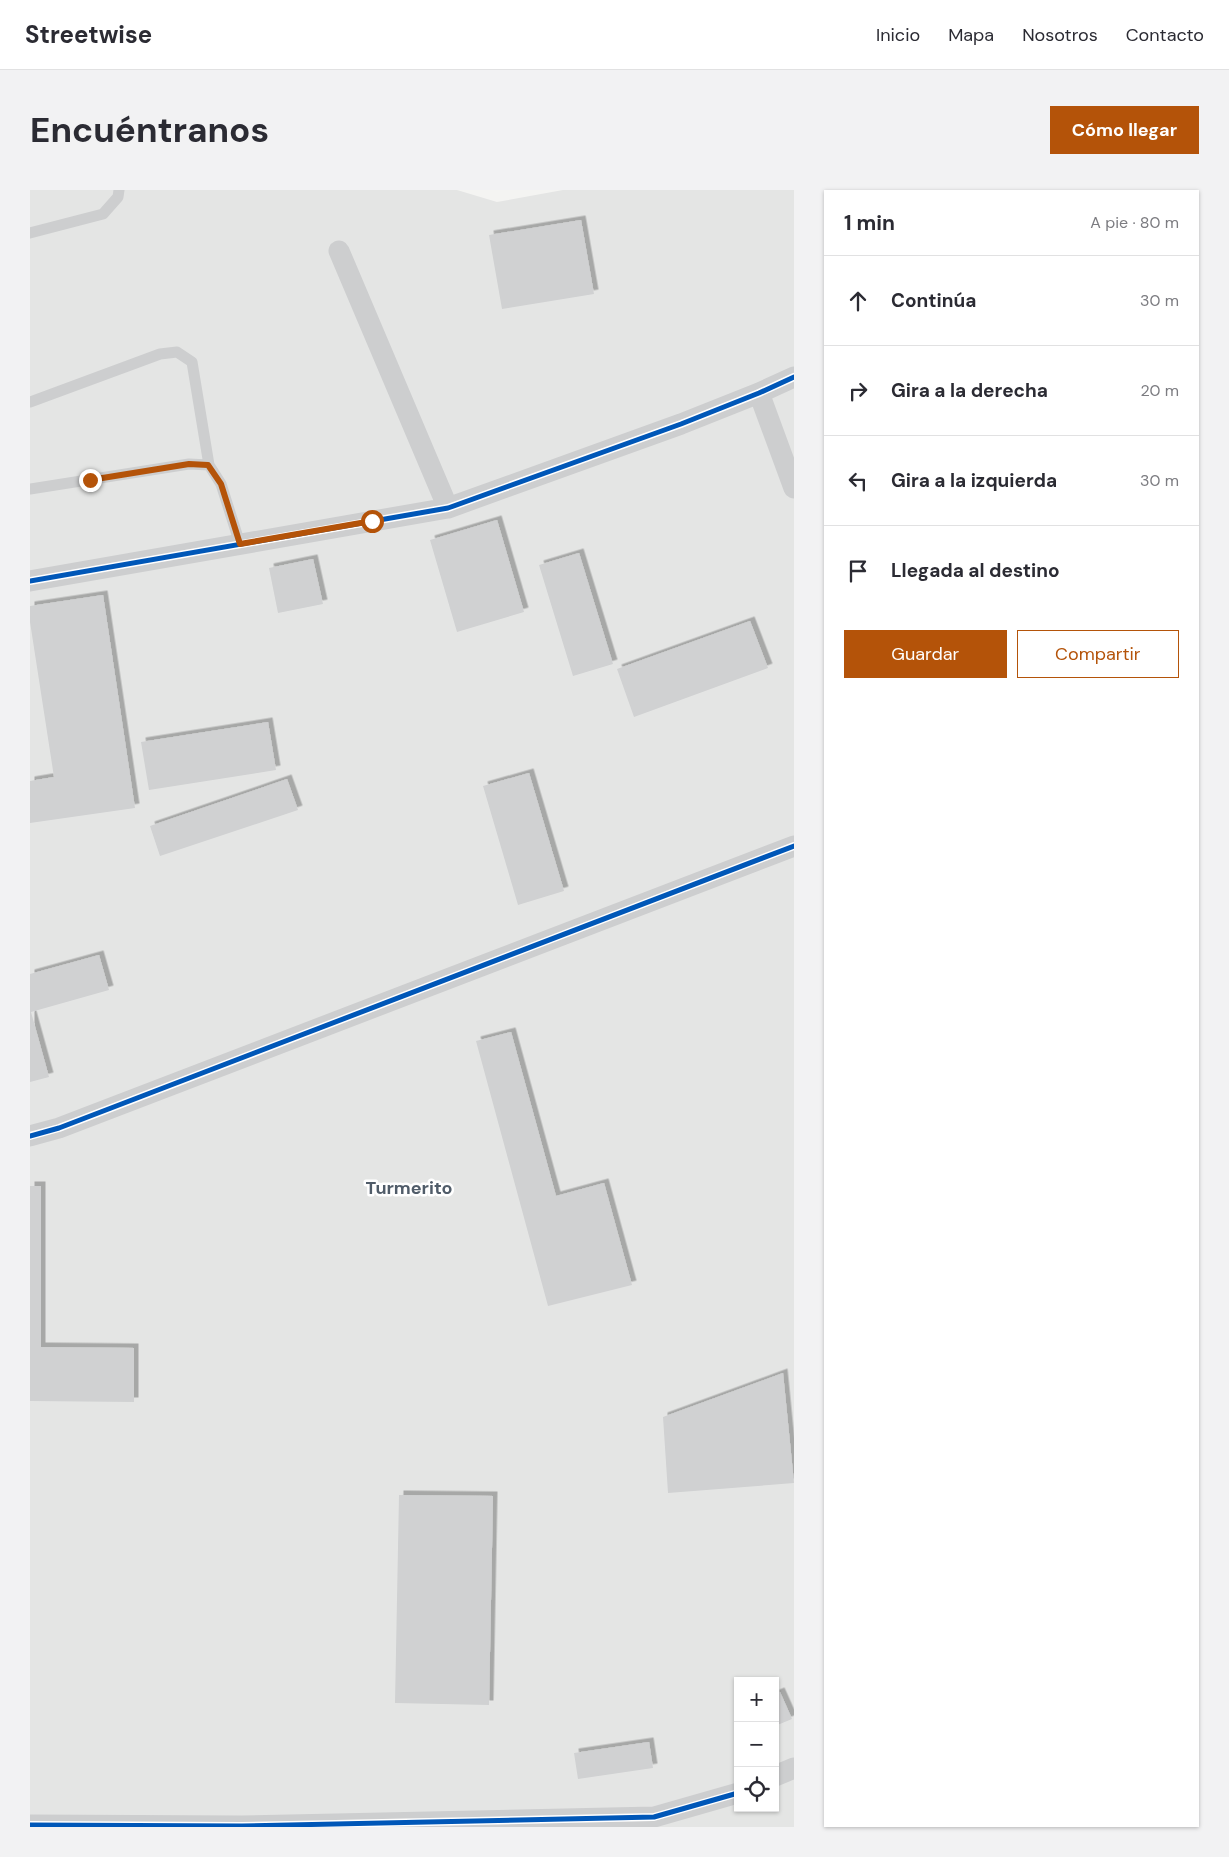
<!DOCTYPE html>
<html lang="es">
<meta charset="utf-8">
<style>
body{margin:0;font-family:"DM Sans",sans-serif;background:#f2f2f3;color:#2b2b33}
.controls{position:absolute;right:15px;bottom:15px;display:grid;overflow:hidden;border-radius:0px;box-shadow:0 1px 4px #0004}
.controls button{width:45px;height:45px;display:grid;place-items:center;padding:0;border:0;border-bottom:1px solid #e1e1e2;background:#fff;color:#2b2b33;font:25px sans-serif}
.stop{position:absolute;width:15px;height:15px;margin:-11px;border:4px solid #b45309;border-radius:50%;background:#fff}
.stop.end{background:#b45309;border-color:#fff;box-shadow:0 1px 5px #0008}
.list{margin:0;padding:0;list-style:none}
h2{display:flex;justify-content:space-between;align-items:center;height:65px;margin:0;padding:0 20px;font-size:21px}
h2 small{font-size:16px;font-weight:400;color:#7c7c81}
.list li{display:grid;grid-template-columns:32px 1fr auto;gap:15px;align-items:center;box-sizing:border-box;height:90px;padding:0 20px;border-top:1px solid #e1e1e2}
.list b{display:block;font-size:19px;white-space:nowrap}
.list em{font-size:16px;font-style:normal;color:#7c7c81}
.actions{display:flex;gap:10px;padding:15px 20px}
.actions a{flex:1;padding:11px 0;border:1px solid #b45309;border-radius:0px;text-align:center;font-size:18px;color:#b45309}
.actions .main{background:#b45309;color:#fff}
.icon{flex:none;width:28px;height:28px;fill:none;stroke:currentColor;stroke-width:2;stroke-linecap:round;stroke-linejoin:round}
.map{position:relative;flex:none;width:764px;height:1637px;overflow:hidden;border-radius:0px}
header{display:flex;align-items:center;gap:30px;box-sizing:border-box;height:70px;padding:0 25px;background:#fff;border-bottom:1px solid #e1e1e2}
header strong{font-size:24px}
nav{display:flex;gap:28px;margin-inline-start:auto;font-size:18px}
.intro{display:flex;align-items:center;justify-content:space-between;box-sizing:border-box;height:120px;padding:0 30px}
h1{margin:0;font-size:35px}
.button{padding:12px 22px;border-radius:0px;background:#b45309;color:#fff;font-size:18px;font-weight:700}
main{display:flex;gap:30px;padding:0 30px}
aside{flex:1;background:#fff;border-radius:0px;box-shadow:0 1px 4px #0004}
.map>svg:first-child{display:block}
.built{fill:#e4e5e4;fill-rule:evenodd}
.building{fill:#d0d1d2;filter:url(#shadow)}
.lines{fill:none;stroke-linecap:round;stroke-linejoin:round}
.service{stroke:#cdcecf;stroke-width:11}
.minor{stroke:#cdcecf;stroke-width:21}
.cycleway-casing{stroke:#fff;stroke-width:8}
.cycleway{stroke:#0057b8;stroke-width:5}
.route{stroke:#b45309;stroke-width:6}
.labels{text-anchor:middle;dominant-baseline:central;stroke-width:5;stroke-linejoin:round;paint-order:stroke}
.quarter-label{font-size:18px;font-weight:bold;fill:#505c69;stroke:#fff}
</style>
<header>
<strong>Streetwise</strong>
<nav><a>Inicio</a><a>Mapa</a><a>Nosotros</a><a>Contacto</a></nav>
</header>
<div class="intro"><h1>Encuéntranos</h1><a class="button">Cómo llegar</a></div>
<main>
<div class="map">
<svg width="764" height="1637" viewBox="0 0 764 1637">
<defs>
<filter id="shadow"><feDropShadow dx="4.5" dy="-4.5" stdDeviation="0" flood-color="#0004"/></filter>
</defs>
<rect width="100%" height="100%" fill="#f4f4f2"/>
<path class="built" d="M0,0h427l40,12 66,-12h231v1637h-764zM708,1491h37v127h-37z"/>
<path class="building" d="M551,30l13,74 -92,15 -13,-74z
M467,330l27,92 -67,20 -27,-92z
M549,363l34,111 -40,12 -34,-111z
M283,369l10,45 -45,9 -9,-45z
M73,405l32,213 -105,15v-42l24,-4 -24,-155v-16z
M720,431l18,47 -134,49 -17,-48z
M238,532l8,48 -127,20 -8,-48z
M499,583l35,118 -46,14 -35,-119z
M257,589l11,31 -138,46 -10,-30z
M69,765l10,35 -78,22 18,65 -19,5v-108z
M481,842l45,164 48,-13 28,102 -84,21 -72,-265z
M0,996h11v161l93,1v54l-104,-1z
M753,1183l11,110 -126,10 -5,-76z
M369,1305l94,1 -4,209 -94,-2z
M750,1502l12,27 -17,7v-32z
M619,1552l4,26 -75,11 -4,-26z"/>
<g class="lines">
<path class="service" d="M0,43l73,-19 15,-17 1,-7
M0,212l130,-48 17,-2 15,10 17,103 12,19 19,60
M0,299l159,-25 20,1"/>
<path class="minor" d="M309,61l109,257
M729,203l35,95
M0,391l418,-73 233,-84 78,-31 35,-16
M0,946l29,-8 735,-282
M745,1586l19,-8
M0,1635l212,1 412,-9 84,-24"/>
<g class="cycleway-casing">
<path id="cycleway" d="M0,391l418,-73 233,-84 78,-31 35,-16
M0,946l29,-8 735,-282
M0,1635l212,1 412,-9 84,-24"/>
</g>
<use href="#cycleway" class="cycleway"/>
</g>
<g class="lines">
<path class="route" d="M60,290l99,-16 19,1 13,19 19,60 132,-23"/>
</g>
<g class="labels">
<g class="quarter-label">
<text x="379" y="998">Turmerito</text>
</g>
</g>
</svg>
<div class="controls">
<button>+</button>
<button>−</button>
<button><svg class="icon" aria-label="locate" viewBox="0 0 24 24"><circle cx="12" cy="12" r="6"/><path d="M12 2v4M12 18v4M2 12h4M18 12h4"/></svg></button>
</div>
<div class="stop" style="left:342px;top:331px"></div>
<div class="stop end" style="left:60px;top:290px"></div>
</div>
<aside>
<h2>1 min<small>A pie · 80 m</small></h2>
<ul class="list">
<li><svg class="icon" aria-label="ahead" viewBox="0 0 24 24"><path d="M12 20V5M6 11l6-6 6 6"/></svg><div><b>Continúa</b></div><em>30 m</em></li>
<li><svg class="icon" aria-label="right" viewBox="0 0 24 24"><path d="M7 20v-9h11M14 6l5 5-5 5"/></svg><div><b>Gira a la derecha</b></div><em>20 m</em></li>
<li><svg class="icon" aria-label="left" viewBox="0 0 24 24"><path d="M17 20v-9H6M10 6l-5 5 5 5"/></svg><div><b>Gira a la izquierda</b></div><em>30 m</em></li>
<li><svg class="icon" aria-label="arrive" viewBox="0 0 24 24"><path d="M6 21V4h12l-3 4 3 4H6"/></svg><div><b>Llegada al destino</b></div></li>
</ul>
<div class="actions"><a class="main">Guardar</a><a>Compartir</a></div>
</aside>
</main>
